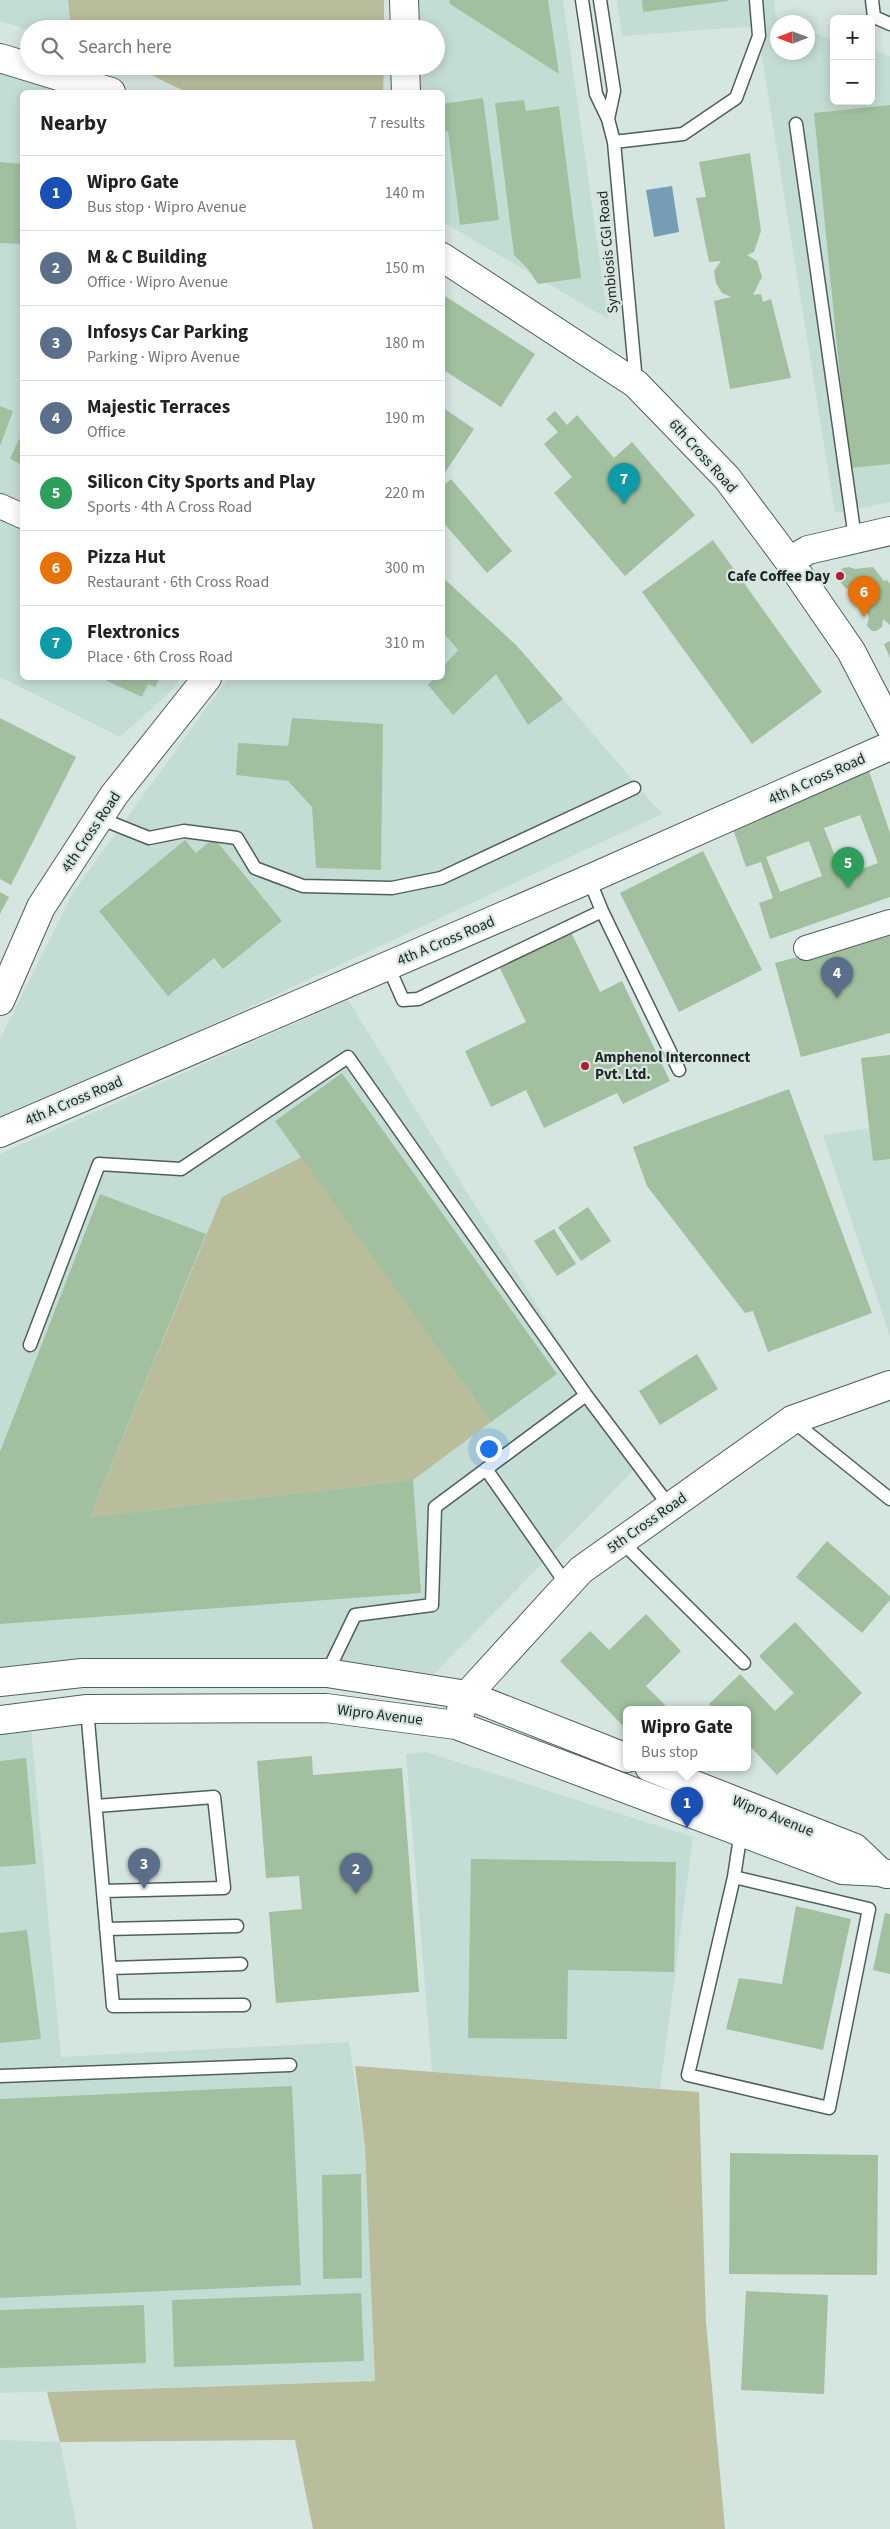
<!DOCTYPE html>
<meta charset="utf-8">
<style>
body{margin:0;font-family:"Source Sans 3",sans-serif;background:#f2f2f2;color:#222}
.controls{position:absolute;right:15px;top:15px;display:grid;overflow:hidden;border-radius:8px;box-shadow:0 2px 12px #0003}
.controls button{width:45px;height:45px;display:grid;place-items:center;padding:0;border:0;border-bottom:1px solid #e0e0e0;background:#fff;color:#222;font:25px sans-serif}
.compass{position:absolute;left:770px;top:15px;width:45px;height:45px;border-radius:50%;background:#fff;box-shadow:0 2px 12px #0003;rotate:270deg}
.you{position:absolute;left:488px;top:1448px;width:18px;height:18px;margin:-12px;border:4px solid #fff;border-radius:50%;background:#1a73e8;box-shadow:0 0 0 8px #1a73e833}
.badge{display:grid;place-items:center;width:32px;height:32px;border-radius:50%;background:#b01c31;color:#fff;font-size:16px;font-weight:700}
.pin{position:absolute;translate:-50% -41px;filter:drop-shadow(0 1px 2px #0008)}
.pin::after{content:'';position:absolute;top:26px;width:18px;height:15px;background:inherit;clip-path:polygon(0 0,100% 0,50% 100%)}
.popup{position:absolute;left:623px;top:1706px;width:128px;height:65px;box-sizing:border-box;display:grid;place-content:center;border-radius:8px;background:#fff;filter:drop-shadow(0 1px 4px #0005);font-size:16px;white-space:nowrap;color:#767676}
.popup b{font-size:19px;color:#222}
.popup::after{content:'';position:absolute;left:50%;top:100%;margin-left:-10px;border:10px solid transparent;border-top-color:#fff}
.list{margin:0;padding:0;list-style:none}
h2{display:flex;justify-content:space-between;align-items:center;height:65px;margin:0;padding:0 20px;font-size:21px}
h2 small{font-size:16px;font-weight:400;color:#767676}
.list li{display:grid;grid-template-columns:32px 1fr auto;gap:15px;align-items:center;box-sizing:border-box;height:75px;padding:0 20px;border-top:1px solid #e0e0e0}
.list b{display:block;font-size:19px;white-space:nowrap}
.list p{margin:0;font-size:16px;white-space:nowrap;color:#767676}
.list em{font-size:16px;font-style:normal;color:#767676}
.icon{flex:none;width:28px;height:28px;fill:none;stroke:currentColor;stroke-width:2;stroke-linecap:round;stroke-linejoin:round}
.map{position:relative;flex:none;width:890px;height:2529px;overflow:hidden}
.search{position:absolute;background:#fff;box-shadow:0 2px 12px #0003;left:20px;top:20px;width:425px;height:55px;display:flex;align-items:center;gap:12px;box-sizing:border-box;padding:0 18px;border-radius:28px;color:#767676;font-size:19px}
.panel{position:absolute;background:#fff;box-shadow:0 2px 12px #0003;left:20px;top:90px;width:425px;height:590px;border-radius:8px}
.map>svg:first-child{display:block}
.built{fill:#c4ddd4}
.green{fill:#babd9c}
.water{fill:#759db5}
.building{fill:#a2c09f;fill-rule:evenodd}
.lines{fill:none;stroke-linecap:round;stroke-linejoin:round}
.lane-casing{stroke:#515f5a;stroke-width:15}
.street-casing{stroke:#515f5a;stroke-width:26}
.secondary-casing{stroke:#515f5a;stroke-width:30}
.lane{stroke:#fff;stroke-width:12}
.street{stroke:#fff;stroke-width:24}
.secondary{stroke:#fff;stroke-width:28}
.poi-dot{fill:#b01c31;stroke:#d5e5df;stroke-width:2}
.labels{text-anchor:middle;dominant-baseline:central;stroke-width:4.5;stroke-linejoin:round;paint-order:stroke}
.street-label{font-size:15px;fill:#202624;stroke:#d5e5df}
.poi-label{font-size:15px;font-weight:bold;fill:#202624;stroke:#d5e5df;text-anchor:end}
</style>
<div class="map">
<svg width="890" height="2529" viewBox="0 0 890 2529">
<rect width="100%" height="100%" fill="#d5e5df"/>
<path class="built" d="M0,0h384v29l-355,1 -29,-9z
M413,0h150l45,319 -165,-97 -1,-130h-27l-1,-26h22v-37h-22z
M617,0h157l3,28 1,24h30v-20l26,7v62h37v-51l19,6v446l-55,11 -78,-487 -135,10z
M0,70l74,22h-52v586h159l-10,13 -51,46 -120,-60z
M443,577l74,69 145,168 -662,310v-85l74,-148 154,-213h214z
M348,1000l289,467 -203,207 -108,-16h-220l-106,9v-513z
M890,1125v212l-67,-202z
M31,1729l30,328 288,-15 16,105 10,234 -375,12v-660z
M426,1752l267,85 -33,252 -228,-17 -26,-318z
M0,2440l60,2 17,87h-77z"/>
<path class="green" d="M68,0h316v29h-313z
M133,66h251l-1,26h-197z
M302,1157l189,265 -78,58 -323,37 132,-320z
M355,2066l344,26 7,230 19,207h-412l-18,-89 -235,2 -13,-50 328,-11 -10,-234z"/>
<path class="water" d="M672,186l7,46 -25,5 -8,-47z"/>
<path class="building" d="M449,0h99l11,74 -109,-70z
M642,0h86v1l-85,11z
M483,98l16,122 -39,5 -12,-94 -6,1v-28z
M524,100l2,11 33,-5 22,172 -43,6 -10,-15 -14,-14 -19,-152z
M890,105v359l-41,4 -35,-355z
M750,153l11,78 -7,21 -7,3 10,6 5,16 -9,18 8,-1 2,8 8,-3 20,79 -61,11 -16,-88 17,-4 -9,-4 -6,-10 -2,-12 7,-10 -12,1 -13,-64 10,-1 -7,-35z
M0,162l22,2v80l-22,-1z
M442,294l93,60 -34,53 -59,-38z
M0,406l13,5 -13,35z
M442,407l32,22 -32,48z
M555,411l12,14 10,-10 37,43 18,-16 63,73 -70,61 -71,-83 18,-16 -28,-33 14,-12 -12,-13z
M19,439l3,1v25l-12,-6z
M451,479l61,72 -25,22 -45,-52v-34z
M713,540l109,152 -70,52 -110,-152z
M849,567l6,2 18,-2 11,14 3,-1 3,4v41l-7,-6 -1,8 -6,4h-4l-5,-5 2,-9 -18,-31 -5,3 -7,-9 -1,-7 5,-5z
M442,577l75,69 46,53 -35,26 -32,-51 -43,41 -25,-30 6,-7h8v-10l16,-18 -16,-19z
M890,641v17l-6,-14z
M109,678h51l-5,9 -7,-3 -6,13 -35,-16z
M0,718l76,39 -65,128 -11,-6z
M292,718l91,6 -2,146 -65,-2 -4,-61 -24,-26 -52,-6 2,-32 50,3z
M868,768l22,65v64l-120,42 -11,-36 14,-5 -12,-36 -15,5 -15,-44zM860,815l18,48 -35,13 -19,-48zM809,841l13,35 -42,16 -14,-35z
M214,838l68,83 -59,48 -9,-11 -46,38 -69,-85 86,-71 11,13z
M703,851l59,119 -83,42 -59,-119z
M0,892l9,5 -9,17z
M569,928l31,64 22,-11 48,100 -47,23 -6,-11 -73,35 -18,-38 -35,17 -26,-56 61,-29 -29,-60z
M890,932v101l-89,24 -26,-94z
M890,1055v104l-17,2 -12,-103z
M342,1073l215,301 -66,48 -216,-301z
M789,1089l83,224 -104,39 -15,-41 -8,2 -98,-127 -14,-39z
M100,1194l106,40 -116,283 323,-37 8,113 -421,31v-172z
M588,1207l23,34 -30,20 -23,-34z
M554,1229l22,35 -19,12 -23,-35z
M697,1354l21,35 -58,36 -21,-34z
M827,1541l63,55v4l-28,33 -66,-56z
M646,1614l35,37 -35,35 19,19 -4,4h-34v21l-67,-69 30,-30 19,19z
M795,1622l67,71 -85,82 -30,-32v-34h-33l-5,-5 31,-30 35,37 19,-18 -35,-37z
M312,1756l1,19 89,-7 17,224 -143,11 -7,-91 33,-3 -3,-33 -33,2 -9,-117z
M26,1758l10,106 -36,3v-106z
M471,1859l205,3 -2,110 -106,-2 -1,69 -99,-1z
M796,1906l55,13 -28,131 -97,-21 13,-51 43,6z
M885,1913l5,1v60l-17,-4z
M27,1930l14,109 -41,4v-110z
M292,2086l9,199 -301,13v-199z
M730,2153l148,2 -1,120 -148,-1z
M361,2174l1,104 -39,1 -1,-104z
M746,2291l82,4 -4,99 -83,-4z
M361,2293l3,68 -190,6 -2,-67z
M144,2305l2,58 -146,5v-58z"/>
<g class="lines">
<g class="lane-casing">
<path id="lane" d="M582,0l14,94 12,25 6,-28 -14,-91
M872,0l2,17 16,7
M608,119l6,23 22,240
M796,124l59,414
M614,142l69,-8 53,-36 23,-62 -3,-36
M99,818l50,20 35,-7 53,7 18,30 48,18 89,2 49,-10 193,-90
M589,879l13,32
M388,966l15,34 15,-1 184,-88 77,159
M30,1345l69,-181 82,5 167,-112 238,338 84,112
M793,1421l97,78
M486,1469l81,116
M621,1541l123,122
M327,1673l28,-58 77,-10 3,-98 151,-112
M87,1709l26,297 131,-1
M96,1806l118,-9 10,91 -121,3
M734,1877l135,32 -40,199 -141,-33 46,-198 7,-46
M106,1929l131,-3
M110,1968l131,-4
M0,2076l290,-11"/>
</g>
<g class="street-casing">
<path id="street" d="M0,506l22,10
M806,948l84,-26"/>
</g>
<g class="secondary-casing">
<path id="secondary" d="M404,0l1,29
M0,58l111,34
M405,66l1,26
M442,257l194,127 91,94 62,83 62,90 39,75
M789,561l19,-11 82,-19
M0,1001l41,-94 73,-112 93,-117
M0,1133l589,-254 301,-133
M0,1682l82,-9h245l140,22 160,63
M461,1710l6,-15 114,-125 211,-150 98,-35
M0,1720l87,-11 239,-1 130,17 386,145 38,2
M649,1767l206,81 25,24 7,2"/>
</g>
<use href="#lane" class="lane"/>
<use href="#street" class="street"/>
<use href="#secondary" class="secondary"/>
</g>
<g class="poi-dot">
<circle cx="840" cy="576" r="5"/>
<circle cx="585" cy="1066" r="5"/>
</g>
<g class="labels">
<g class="street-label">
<text transform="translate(608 252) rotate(-95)">Symbiosis CGI Road</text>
<text transform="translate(703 456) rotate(48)">6th Cross Road</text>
<text transform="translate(817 779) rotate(-24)">4th A Cross Road</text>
<text transform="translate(91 832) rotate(-56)">4th Cross Road</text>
<text transform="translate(446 941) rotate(-23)">4th A Cross Road</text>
<text transform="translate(74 1101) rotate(-23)">4th A Cross Road</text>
<text transform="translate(647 1523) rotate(-35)">5th Cross Road</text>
<text transform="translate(380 1715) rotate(7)">Wipro Avenue</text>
<text transform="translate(773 1816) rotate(22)">Wipro Avenue</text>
</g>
<g class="poi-label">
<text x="830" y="576">Cafe Coffee Day</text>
<text x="595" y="1057" text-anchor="start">Amphenol Interconnect<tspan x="595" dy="17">Pvt. Ltd.</tspan></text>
</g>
</g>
</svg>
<div class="controls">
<button>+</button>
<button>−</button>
</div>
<svg class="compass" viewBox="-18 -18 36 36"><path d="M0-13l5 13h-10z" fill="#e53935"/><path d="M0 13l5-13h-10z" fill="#767676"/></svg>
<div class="you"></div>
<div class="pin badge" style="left:687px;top:1828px;background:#1a4fb4">1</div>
<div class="popup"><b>Wipro Gate</b>Bus stop</div>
<div class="pin badge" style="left:356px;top:1894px;background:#5c6f8a">2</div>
<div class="pin badge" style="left:144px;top:1889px;background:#5c6f8a">3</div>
<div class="pin badge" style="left:837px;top:998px;background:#5c6f8a">4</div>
<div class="pin badge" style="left:848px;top:888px;background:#2e9e5b">5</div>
<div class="pin badge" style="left:864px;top:617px;background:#e8710a">6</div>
<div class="pin badge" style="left:624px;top:504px;background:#0f9aa8">7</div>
<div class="search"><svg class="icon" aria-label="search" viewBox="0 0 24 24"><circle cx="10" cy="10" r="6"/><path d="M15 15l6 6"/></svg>Search here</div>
<section class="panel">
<h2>Nearby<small>7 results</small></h2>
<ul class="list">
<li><span class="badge" style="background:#1a4fb4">1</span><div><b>Wipro Gate</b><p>Bus stop · Wipro Avenue</p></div><em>140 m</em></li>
<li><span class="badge" style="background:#5c6f8a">2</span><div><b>M &amp; C Building</b><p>Office · Wipro Avenue</p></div><em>150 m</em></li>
<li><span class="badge" style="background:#5c6f8a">3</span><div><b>Infosys Car Parking</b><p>Parking · Wipro Avenue</p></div><em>180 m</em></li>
<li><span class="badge" style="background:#5c6f8a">4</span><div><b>Majestic Terraces</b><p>Office</p></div><em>190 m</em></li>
<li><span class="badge" style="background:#2e9e5b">5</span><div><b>Silicon City Sports and Play</b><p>Sports · 4th A Cross Road</p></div><em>220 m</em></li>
<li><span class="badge" style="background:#e8710a">6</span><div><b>Pizza Hut</b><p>Restaurant · 6th Cross Road</p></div><em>300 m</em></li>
<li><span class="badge" style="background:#0f9aa8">7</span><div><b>Flextronics</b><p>Place · 6th Cross Road</p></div><em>310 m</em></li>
</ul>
</section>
</div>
